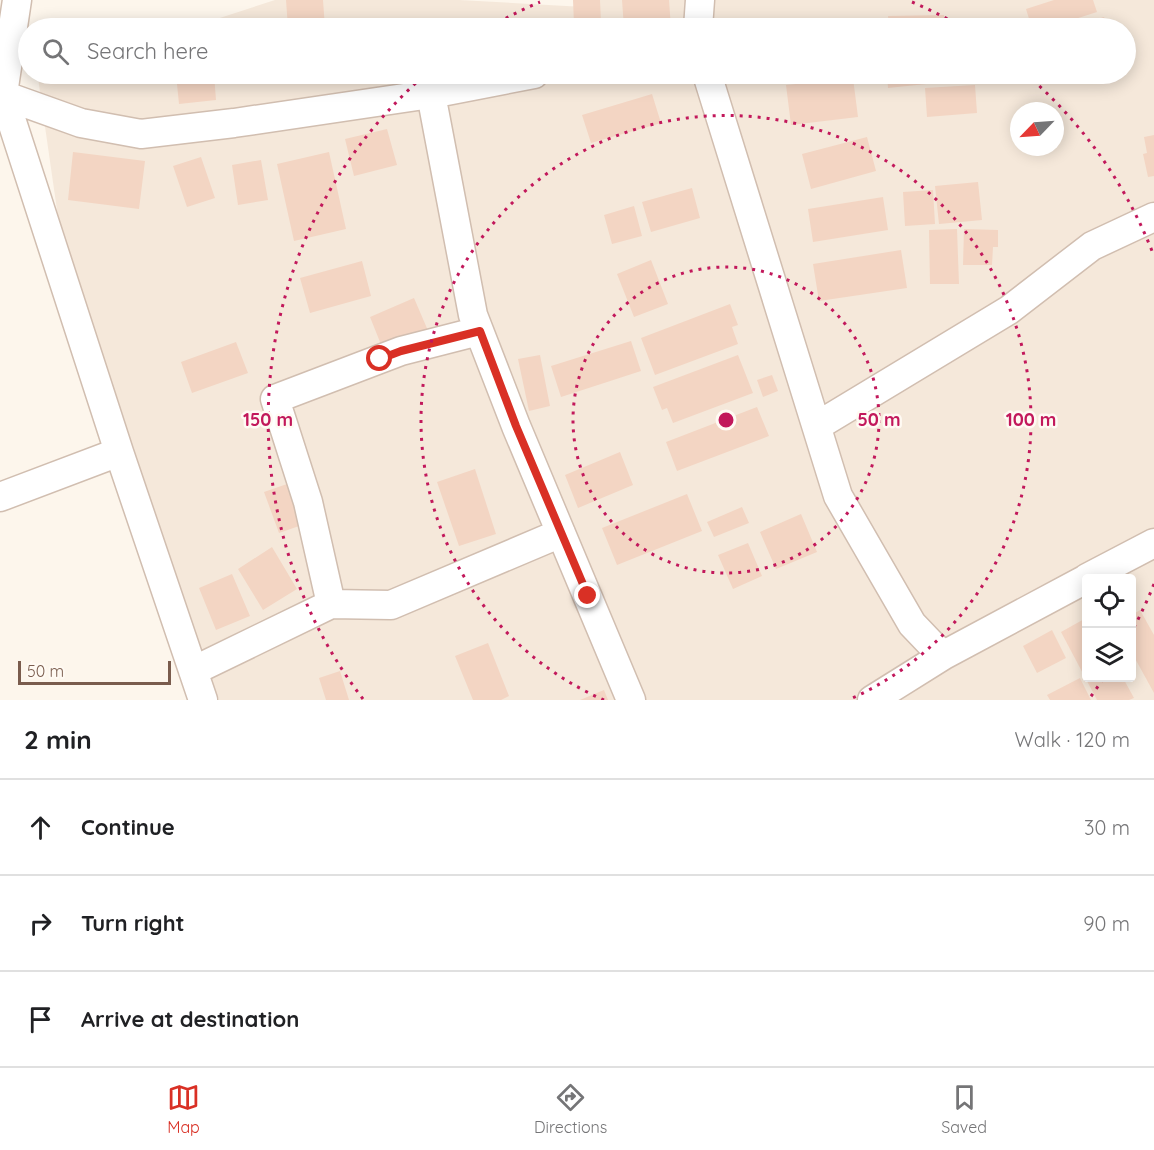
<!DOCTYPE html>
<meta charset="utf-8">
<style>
body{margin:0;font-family:Quicksand,sans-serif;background:#f2f2f2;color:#202124}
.controls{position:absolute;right:18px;bottom:18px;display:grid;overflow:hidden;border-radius:6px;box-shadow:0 3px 15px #0003}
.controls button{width:54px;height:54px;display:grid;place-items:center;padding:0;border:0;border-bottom:2px solid #e0e0e0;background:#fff;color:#202124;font:30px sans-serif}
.compass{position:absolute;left:1010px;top:102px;width:54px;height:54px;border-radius:50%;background:#fff;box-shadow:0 3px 15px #0003;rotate:245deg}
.scale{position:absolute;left:18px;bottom:15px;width:153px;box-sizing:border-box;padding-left:6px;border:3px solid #7a5c4d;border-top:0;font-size:16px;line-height:21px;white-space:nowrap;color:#7a5c4d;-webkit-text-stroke:4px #fffaf3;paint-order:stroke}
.stop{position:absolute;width:18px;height:18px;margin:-14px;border:4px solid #d93025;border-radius:50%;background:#fff}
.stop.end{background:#d93025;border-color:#fff;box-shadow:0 2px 6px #0008}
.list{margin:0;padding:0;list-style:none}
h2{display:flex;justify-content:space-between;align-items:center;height:78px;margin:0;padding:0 24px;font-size:26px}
h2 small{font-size:20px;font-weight:400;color:#757577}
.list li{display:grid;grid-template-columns:39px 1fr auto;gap:18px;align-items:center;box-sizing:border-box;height:96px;padding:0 24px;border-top:2px solid #e0e0e0}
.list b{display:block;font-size:22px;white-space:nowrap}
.list em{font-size:20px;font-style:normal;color:#757577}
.icon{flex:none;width:33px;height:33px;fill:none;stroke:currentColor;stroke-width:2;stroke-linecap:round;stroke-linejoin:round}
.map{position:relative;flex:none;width:1154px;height:700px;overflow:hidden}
.search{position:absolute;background:#fff;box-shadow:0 3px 15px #0003;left:18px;right:18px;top:18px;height:66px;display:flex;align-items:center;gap:15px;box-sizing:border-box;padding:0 21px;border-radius:33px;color:#757577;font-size:22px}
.sheet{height:366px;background:#fff}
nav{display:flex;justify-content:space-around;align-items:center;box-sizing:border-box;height:84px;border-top:2px solid #e0e0e0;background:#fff;font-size:16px;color:#757577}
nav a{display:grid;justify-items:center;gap:3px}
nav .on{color:#d93025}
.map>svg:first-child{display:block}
.residential{fill:#f5e8da;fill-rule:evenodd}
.building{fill:#f3d5c3}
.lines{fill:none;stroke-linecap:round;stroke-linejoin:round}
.minor-casing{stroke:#d1beb0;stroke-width:31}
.minor{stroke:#fff;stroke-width:28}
.route{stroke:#d93025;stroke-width:8}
.ring{fill:none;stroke:#c2185b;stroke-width:3;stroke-dasharray:3 6}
.centre{fill:#c2185b;stroke:#fffaf3;stroke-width:3}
.ring-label{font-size:18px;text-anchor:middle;font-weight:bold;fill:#c2185b;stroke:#fffaf3;stroke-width:5;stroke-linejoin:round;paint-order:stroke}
</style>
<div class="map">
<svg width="1154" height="700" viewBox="0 0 1154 700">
<rect width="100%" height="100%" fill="#fdf6ec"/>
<path class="residential" d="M275,0h184l125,7 3,-7h567v700h-935l-148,-393 -33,-229 14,-4h1074v-46h-937zM1019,111h36v36h-36zM1086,578h46v100h-46z"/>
<path class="building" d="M286,0h37l2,28h-37z
M573,0h27l1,23 -27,1z
M622,0h47l2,28h-47z
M1054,0h39l4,12 -50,16h-15l-6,-19z
M944,15v13h-55l-1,-12z
M1104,17l4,11h-38z
M40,20l27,8h-29z
M176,74h38l2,26 -37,4z
M887,74h68v7l-67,7z
M853,78l5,39 -67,8 -5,-40z
M975,85l2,28 -50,4 -2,-29z
M652,94l9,29 -70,20 -9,-28z
M387,129l10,36 -43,11 -9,-37z
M1154,135v41l-6,1 -5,-23 4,-1 -3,-16z
M867,137l9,34 -65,18 -9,-35z
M73,152l72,9 -6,48 -71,-9z
M329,152l17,77 -52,12 -17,-77z
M201,157l14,41 -28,9 -14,-41z
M261,160l7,40 -30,5 -6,-40z
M978,182l4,38 -43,4 -4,-38z
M692,188l8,30 -49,14 -9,-30z
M933,190l2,34 -30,2 -2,-34z
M883,197l5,33 -75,12 -5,-33z
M634,206l8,30 -30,8 -8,-29z
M957,229l2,55h-29l-1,-54z
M964,229l34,1v17h-5l-1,18h-29z
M901,250l6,38 -88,13 -6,-37z
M651,260l17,44 -34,13 -17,-43z
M362,261l9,35 -61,17 -10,-35z
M414,298l15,35 -45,19 -14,-35z
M730,304l8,21 -6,2 6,17 -83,31 -14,-37z
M631,341l10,30 -80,26 -10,-31z
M236,342l12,31 -56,20 -11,-31z
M540,355l10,51 -21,5 -11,-52z
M738,355l15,38 -80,30 -6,-15 -5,2 -9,-23z
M772,375l6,16 -15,6 -6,-17z
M757,407l12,29 -92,35 -11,-29z
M620,452l13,33 -55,23 -13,-33z
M475,469l21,65 -37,12 -22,-64z
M287,484l15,41 -23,8 -15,-41z
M687,494l15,37 -85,34 -15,-37z
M742,507l7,16 -35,14 -7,-15z
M801,514l16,38 -41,17 -16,-37z
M748,543l14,33 -29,13 -15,-34z
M272,547l25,42 -34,21 -25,-41z
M232,574l18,42 -34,14 -17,-42z
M1140,610l14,25v58l-22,-40v-38z
M1086,618v60h37l11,20 -5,2h-32l-36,-68z
M1052,630l14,28 -29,15 -14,-27z
M488,643l21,53 -8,4h-28l-18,-44z
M340,671l9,29h-23l-7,-22z
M1080,678l11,22h-41l-3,-5z
M604,690l4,10h-28z"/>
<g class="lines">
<g class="minor-casing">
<path id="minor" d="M17,0l-14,94 116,358 84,248
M698,28l2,-28
M707,74l131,422 74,128 21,22 11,9 142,-76
M0,94l81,29 60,11 93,-11 197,-29 103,-20
M431,94l42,221 43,111 115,274
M479,331l-78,20 -126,48 33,103 23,102 60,1 170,-72
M817,426l192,-116 83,-64 62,-29
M0,497l119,-45
M1087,578l67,-35
M193,671l138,-67
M872,700l72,-45"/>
</g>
<use href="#minor" class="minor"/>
</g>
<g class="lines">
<path class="route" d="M380,359l21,-8 79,-20 36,95 72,170"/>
</g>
<g class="ring">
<circle cx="726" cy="420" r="153"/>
<path d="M604 700A305 305 0 1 1 848 700"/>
<path d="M1154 584A458 458 0 0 1 1132 631M1103 679A458 458 0 0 1 1089 699M363 699A458 458 0 0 1 426 74M490 27A458 458 0 0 1 540 2M912 2A458 458 0 0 1 962 27M1026 74A458 458 0 0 1 1154 256"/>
</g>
<circle cx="726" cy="420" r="9" class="centre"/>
<g class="ring-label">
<text x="879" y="426">50 m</text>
<text x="1031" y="426">100 m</text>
<text x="268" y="426">150 m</text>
</g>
</svg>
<div class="controls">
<button><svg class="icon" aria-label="locate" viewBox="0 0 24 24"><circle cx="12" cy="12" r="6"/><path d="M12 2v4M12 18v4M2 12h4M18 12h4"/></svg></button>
<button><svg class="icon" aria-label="layers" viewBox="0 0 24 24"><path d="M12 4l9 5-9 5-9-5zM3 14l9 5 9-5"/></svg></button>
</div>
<svg class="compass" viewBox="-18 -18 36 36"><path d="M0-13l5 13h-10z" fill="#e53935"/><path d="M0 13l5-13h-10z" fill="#757577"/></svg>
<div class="scale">50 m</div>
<div class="stop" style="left:380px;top:359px"></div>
<div class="stop end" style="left:588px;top:596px"></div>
<div class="search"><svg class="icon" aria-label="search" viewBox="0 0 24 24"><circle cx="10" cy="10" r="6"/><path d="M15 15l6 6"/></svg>Search here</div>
</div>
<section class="sheet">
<h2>2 min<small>Walk · 120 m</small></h2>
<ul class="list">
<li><svg class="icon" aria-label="ahead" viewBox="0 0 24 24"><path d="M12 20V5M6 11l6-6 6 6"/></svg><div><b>Continue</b></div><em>30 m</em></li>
<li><svg class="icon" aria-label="right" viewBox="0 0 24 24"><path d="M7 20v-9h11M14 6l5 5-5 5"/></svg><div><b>Turn right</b></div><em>90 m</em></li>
<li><svg class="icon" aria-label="arrive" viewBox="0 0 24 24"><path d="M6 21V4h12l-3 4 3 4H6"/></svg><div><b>Arrive at destination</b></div></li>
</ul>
</section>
<nav>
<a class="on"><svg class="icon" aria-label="map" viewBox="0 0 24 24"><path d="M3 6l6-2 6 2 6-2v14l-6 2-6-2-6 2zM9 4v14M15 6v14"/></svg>Map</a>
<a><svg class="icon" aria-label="directions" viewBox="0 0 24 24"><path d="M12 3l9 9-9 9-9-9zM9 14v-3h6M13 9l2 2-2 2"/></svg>Directions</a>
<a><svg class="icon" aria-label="saved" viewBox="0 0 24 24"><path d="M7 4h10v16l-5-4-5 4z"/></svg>Saved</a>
</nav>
